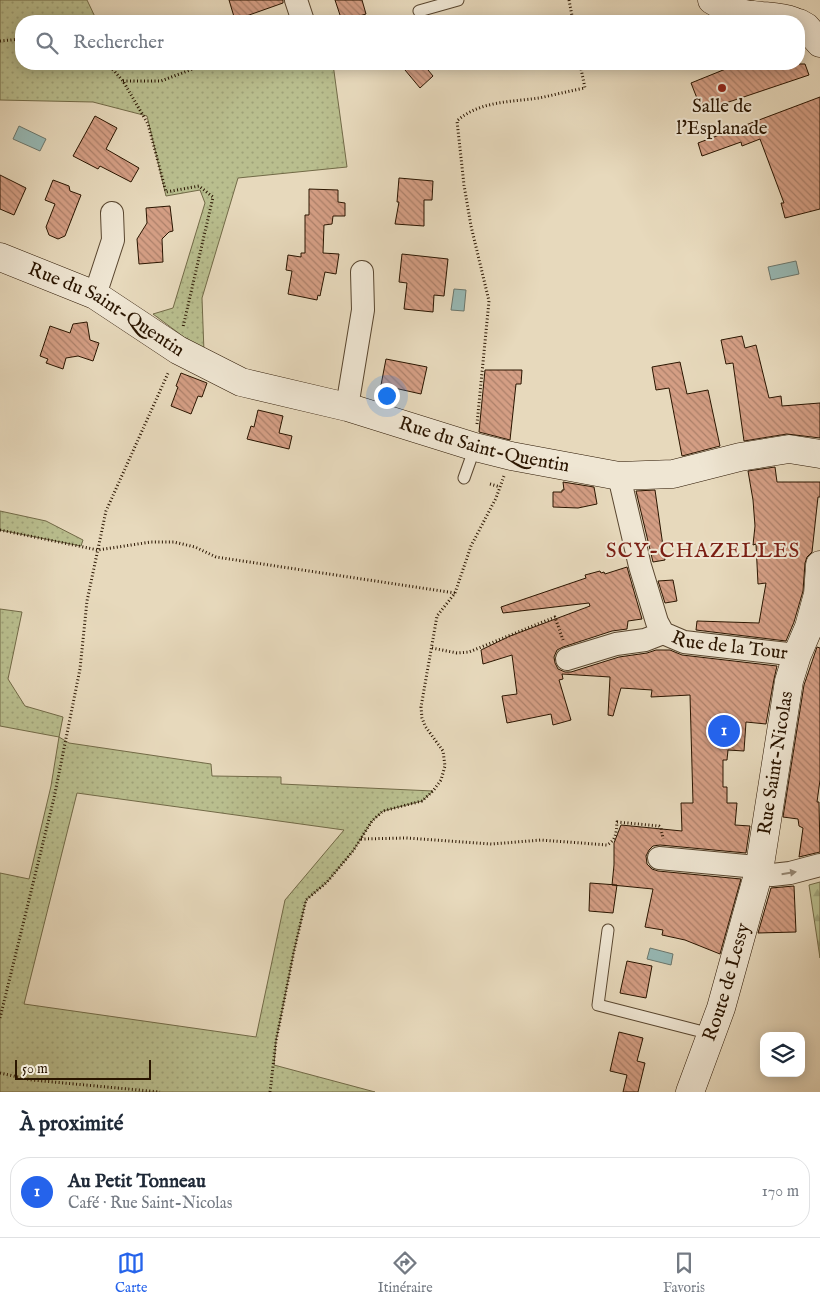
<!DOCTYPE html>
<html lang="fr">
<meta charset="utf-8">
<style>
body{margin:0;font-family:"IM FELL English",serif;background:#f6f6f7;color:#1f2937}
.controls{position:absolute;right:15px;bottom:15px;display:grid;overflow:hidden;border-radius:10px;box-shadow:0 2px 12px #0003}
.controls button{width:45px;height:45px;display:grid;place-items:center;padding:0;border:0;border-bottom:1px solid #e0e1e3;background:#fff;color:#1f2937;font:25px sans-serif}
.scale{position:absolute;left:15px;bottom:12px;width:136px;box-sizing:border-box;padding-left:5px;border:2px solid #2a1500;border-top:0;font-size:14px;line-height:18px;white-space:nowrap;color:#2a1500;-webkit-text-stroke:4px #efe6d3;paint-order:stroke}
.you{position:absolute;left:386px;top:395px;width:18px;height:18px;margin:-12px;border:4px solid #fff;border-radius:50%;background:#1a73e8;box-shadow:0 0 0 8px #1a73e833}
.badge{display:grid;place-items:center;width:32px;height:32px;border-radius:50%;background:#2563eb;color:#fff;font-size:16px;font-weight:700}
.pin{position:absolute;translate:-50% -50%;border:2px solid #fff;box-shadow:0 1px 5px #0006}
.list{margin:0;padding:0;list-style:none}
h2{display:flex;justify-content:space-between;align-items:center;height:65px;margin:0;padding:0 20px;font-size:21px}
h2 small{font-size:16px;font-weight:400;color:#747a83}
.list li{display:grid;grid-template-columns:32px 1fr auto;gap:15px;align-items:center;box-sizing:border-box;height:70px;margin:0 10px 10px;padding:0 10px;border:1px solid #e0e1e3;border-radius:20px}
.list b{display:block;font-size:19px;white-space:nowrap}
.list p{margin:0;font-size:16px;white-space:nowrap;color:#747a83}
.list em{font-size:16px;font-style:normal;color:#747a83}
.icon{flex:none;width:28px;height:28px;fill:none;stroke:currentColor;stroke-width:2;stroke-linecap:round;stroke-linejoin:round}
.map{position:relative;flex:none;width:820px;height:1092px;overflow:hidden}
.search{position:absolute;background:#fff;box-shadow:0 2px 12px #0003;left:15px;right:15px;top:15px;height:55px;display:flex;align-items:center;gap:12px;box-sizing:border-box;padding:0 18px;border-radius:20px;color:#747a83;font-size:19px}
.sheet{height:145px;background:#fff}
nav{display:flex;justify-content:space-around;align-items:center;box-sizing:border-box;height:70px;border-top:1px solid #e0e1e3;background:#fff;font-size:14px;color:#747a83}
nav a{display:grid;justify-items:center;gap:2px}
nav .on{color:#2563eb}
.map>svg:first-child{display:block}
.grass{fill:url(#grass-dots);stroke:#726a47;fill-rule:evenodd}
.forest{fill:url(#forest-firs);stroke:#726a47}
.water{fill:#97b9b5;stroke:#6b776d}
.building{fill:url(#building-back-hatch);stroke:#2a1500}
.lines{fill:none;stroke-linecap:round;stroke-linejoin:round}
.lane-casing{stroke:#59462f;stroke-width:13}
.street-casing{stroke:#59462f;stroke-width:24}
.secondary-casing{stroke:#2a1500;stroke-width:29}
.path{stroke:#2a1500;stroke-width:3;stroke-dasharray:1 2.5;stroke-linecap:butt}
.lane{stroke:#efe6d3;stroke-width:11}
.street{stroke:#efe6d3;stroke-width:22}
.secondary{stroke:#efe6d3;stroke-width:28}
.oneway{fill:#968874}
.poi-dot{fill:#8f2418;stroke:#efe6d3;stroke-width:2}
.labels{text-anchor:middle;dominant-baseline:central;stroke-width:4;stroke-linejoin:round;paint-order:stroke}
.poi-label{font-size:19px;fill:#2a1500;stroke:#efe6d3}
.street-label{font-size:19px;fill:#2a1500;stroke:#efe6d3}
.quarter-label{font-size:21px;letter-spacing:1px;fill:#7a1f14;stroke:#efe6d3}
</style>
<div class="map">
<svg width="820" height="1092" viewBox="0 0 820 1092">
<defs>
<pattern id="grass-dots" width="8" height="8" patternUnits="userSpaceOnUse" patternTransform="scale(1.25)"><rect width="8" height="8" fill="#b9be8e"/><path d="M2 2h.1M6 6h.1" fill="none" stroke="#9fa279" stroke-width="1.8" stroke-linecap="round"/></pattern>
<pattern id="forest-firs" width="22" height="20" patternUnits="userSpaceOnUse" patternTransform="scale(1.25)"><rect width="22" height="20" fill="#b9be8e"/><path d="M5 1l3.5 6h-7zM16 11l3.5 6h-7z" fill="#9fa279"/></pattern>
<pattern id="building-back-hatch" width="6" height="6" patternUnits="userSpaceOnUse" patternTransform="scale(1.25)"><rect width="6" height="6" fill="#d49e84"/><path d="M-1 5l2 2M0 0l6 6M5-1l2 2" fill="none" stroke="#ac806a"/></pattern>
</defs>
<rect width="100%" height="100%" fill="#e7d9bc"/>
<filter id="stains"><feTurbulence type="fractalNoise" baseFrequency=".004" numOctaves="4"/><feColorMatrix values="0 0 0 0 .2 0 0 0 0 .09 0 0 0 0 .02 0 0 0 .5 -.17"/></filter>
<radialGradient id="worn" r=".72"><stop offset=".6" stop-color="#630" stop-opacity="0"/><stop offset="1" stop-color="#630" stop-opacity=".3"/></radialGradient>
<path class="grass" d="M0,0h87l10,21h-76v43h158l19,3 19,-3h116l14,103 -109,11 -36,120 2,54 -51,-38 20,-6 32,-105 -5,-13 -34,6 -19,-80 -54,-14 -93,-2z
M0,511l46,10 37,19 -2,6 -81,-16z
M0,609l22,3 -14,67 17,27 38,11 -4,20 10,6 142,21 1,12 69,1v7l152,7 -11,10 -39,10 -11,10 -19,30 -26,31 -21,18 -12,51 -18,90 -2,24 101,27h-375v-219l29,6 22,-93 8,-49 -59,-11zM77,793l267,37 -59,70 -29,137 -232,-33z"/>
<path class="forest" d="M820,882v76l-11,-73z"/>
<path class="water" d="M19,126l27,13 -6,12 -27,-12z
M796,261l3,13 -28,6 -3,-13z
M454,289l12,1 -2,21 -13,-1z
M650,948l23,6 -2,11 -24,-6z"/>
<path class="building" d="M229,0h54v3l-48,17z
M335,0h27l4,14 -24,7z
M400,64h23l10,12 -13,12z
M738,64h67l4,11 -107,36 -11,-28z
M820,97v112l-35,9 -4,-15h3l-24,-64 -18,7 -1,-4 -39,14 -4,-13z
M95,116l22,12 -11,21 33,19 -8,14 -31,-16 -2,3 -25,-13z
M0,175l26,13 -12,27 -14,-6z
M399,178l34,3 -1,19h-8v26l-29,-2 4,-22h-2z
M53,180l16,6 1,5 11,4 -16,41 -7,3 -9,-4 -3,-8 9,-23 -10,-4z
M309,189l29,1v12l7,1v13h-12l-1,8 -8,1 -1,28 16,1 -3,20 -11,-2 -5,24 -2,-1 -1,5 -29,-6 4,-23 -6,-1 2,-15 13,2v-4h4v-38h4z
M170,206l3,25 -4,1 -7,7 1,23 -24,2 -2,-25 10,-16 -1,-15z
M402,254l46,5 -4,37 -10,-1 -1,17 -29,-3 3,-26 -8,-1z
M87,322l3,18 9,3 -6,18 -15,-5 -12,2 -3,11 -17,-6 2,-4 -8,-3 10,-30 20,7 3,-9z
M742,336l3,12 11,-3 13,53 12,-2 1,10 38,-3v35l-33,-4 -43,7 -11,-78 -7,1 -5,-24z
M386,359l41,8 -6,27 -40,-9z
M680,362l7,32 21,-4 12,56 -38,10 -13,-68 -13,2 -4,-23z
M485,370h37l-1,14h-5l-6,56 -31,-8z
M181,373l26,10 -5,14 -4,-1 -7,18 -20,-8 7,-19 -2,-1z
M258,410l25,6 -4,17 13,3 -3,13 -42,-10 4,-13 3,1z
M775,467l2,15h43v15h-2l-6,55 -5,5 -2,6 -2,28 -9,31 -8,19 -90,-11 1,-9 62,2 7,-40 -8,1 -2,-40 -3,1 2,-19 -2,-26 -5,-29z
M563,482l31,5 3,17 -19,4 -25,-1v-15h9v-2h2z
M655,490l10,70 -12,2 -17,-71z
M627,567l15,52 -14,2 -1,8 -15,2 -49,16 -6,3 -3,7 1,6 3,6 7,3h6l48,-15 28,-4 9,-3h14l12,5 95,11 -3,13 -8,45 -20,-2 -2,29 -16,-1 -1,10h-4v27h4v16h10l-2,22 15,1 -4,27 -86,-8 -7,1 -4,4 -3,6 1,8 5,5 6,2 83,8 -21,75 -35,-14 -23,-5 1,-5 -18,-3 8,-38 -41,-4 2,-20v-22l7,-18 61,6 -1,-28h12l-3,-108 -39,2 1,-7 -31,-2 -8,28 -5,-1 2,-38 -48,-3 1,5 -4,1 12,40 -18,5 -2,-11 -44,9 -5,-27 15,-2 -5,-39 -29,9 -2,-14 29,-14 80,-30 -1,-3 -86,10 -2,-6 85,-29 -1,-3 15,-4 1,2 3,-1 1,2z
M673,580l4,21 -12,2 -7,-22z
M817,647l3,1v132l-3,22h2l1,50 -21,5 4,-29 -4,-2 -1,-7 -15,-2 21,-132z
M590,883l27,2 -4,28 -24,-2z
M794,886l2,46 -38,1 13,-45z
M627,961l25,5 -6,32 -26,-5z
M619,1032l24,6 -6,23 8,2 -7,29h-15l4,-17 -17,-4z"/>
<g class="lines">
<g class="lane-casing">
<path id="lane" d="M419,11l39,-11
M464,478l11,-31
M608,930l-10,75 113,29"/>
</g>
<g class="street-casing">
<g id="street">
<path d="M296,0l7,21"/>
<path d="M95,295l18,-55 -1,-27"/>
<path d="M347,407l16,-97 -1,-38"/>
<path id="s1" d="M619,476l21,90 17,56 6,11 21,9 113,13"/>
<path d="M567,659l49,-15 29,-4 18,-7"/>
<path d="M659,858l87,8 26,9 18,-2 30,-8"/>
</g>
</g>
<g class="secondary-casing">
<g id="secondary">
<path d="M712,0c12,8 26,14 41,15 15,2 27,1 40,6"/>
<path d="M799,23l7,4 14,16"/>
<path id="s2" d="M0,257l95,38 83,55 63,32 106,25 128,40 36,9 108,20 54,-2 67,-17 49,-8 31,5"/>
<path id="s3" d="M690,1092l31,-84 38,-137 30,-190 8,-26 12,-28 9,-33 2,-29"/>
</g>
</g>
<path class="path" d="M569,0l4,21
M394,21l13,-5
M0,41l21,-2
M108,64l15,17 25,43 18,68 33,-6 14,11 -30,130
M123,81h38l37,-14 19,-3
M477,424l12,-123 -18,-75 -7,-41 -7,-64c22,-20 54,-19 82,-23 15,-3 30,-7 46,-10l-5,-24
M490,484l10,3
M0,530l98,20 53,-8h23l21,5 21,10 239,36
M432,648l25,5 12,-1 86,-35 8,23
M361,839l45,-1 86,6 49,-4 66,5c10,-6 9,-13 10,-23l42,4 2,2 2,11
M0,1018l54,-220 26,-129 7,-68 19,-90 63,-140
M0,1073l32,7 128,12
M270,1092l6,-51 18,-90 12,-51 21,-18 26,-31 19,-30 11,-10 39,-10 11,-10 8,-11 4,-14 -2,-15 -18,-25 -3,-8 -1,-11 16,-91 18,-23 16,-47 25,-48 8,-22"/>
<use href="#lane" class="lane"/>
<use href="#street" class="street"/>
<use href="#secondary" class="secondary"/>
</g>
<defs><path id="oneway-solid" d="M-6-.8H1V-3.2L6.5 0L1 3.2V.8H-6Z" transform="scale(1.25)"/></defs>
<use class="oneway" href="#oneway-solid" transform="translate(789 873) rotate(-9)"/>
<circle class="poi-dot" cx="722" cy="88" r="5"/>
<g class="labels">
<g class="poi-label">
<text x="722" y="107">Salle de<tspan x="722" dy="22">l'Esplanade</tspan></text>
</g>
<g class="street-label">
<text stroke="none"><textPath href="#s2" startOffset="119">Rue du Saint-Quentin</textPath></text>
<text stroke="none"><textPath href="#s2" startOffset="524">Rue du Saint-Quentin</textPath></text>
<text stroke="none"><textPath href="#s1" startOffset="232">Rue de la Tour</textPath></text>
<text stroke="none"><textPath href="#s3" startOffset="341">Rue Saint-Nicolas</textPath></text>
<text stroke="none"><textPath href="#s3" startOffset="116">Route de Lessy</textPath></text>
</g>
<g class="quarter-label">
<text x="703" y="551">SCY-CHAZELLES</text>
</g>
</g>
<rect width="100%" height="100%" filter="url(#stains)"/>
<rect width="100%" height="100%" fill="url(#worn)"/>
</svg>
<div class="controls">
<button><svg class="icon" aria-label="layers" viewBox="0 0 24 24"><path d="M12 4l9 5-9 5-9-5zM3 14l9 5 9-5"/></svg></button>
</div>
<div class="scale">50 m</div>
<div class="you"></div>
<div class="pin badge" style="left:724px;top:731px">1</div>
<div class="search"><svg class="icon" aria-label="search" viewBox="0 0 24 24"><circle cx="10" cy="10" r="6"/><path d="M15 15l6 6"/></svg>Rechercher</div>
</div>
<section class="sheet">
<h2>À proximité<small></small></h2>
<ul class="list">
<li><span class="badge">1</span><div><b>Au Petit Tonneau</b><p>Café · Rue Saint-Nicolas</p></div><em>170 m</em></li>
</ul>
</section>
<nav>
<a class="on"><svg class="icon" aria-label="map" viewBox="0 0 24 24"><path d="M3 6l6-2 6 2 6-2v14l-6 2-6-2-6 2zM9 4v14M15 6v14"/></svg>Carte</a>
<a><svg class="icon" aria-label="directions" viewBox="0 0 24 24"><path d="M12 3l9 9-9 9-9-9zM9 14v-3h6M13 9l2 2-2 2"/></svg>Itinéraire</a>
<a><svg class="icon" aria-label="saved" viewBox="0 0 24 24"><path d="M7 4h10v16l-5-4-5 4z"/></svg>Favoris</a>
</nav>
